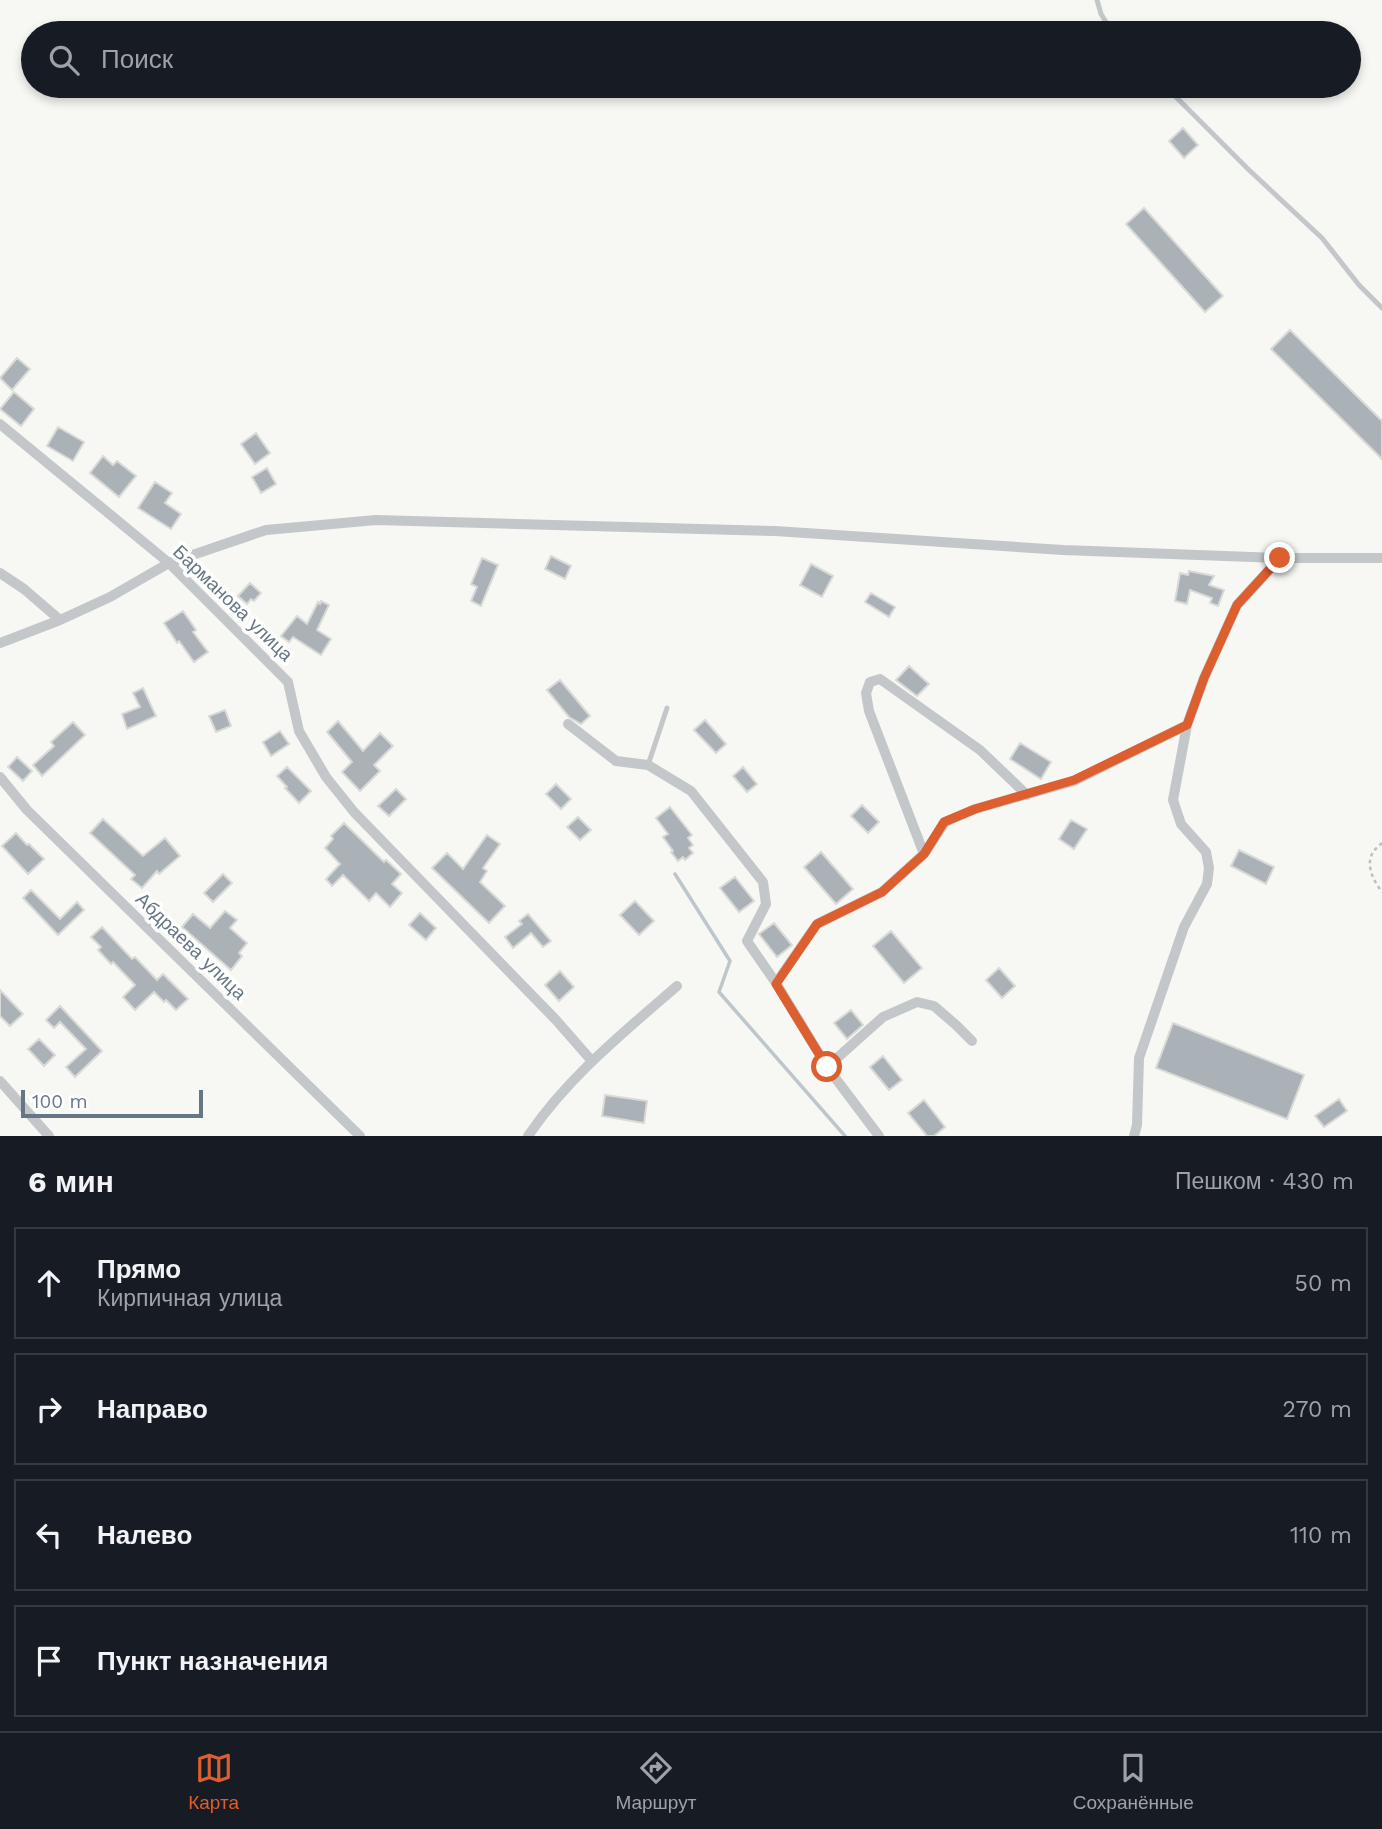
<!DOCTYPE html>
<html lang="ru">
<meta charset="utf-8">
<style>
body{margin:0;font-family:"Work Sans",sans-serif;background:#20242c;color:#f1f3f6}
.scale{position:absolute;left:21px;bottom:18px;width:182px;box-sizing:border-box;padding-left:7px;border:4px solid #677684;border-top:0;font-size:19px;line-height:24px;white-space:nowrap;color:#677684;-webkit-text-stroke:5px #fff;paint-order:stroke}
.stop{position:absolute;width:21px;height:21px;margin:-16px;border:5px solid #dd5e2e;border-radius:50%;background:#fff}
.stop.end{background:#dd5e2e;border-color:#fff;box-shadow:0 2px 7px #0008}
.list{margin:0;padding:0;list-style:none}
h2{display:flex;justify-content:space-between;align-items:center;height:91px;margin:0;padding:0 28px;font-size:30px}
h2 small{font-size:23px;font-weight:400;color:#9ea1a6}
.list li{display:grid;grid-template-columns:46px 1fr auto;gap:21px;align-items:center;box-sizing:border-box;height:112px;margin:0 14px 14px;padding:0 14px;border:2px solid #363941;border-radius:0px}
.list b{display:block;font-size:26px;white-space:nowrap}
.list p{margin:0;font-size:23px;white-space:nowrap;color:#9ea1a6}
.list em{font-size:23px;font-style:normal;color:#9ea1a6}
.icon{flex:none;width:38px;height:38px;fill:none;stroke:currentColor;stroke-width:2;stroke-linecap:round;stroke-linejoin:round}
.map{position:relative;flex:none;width:1382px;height:1136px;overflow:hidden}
.search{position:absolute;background:#171b24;box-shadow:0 4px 10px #0003;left:21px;right:21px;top:21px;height:77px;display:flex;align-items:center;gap:18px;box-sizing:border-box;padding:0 24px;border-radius:38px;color:#9ea1a6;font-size:26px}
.sheet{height:595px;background:#171b24}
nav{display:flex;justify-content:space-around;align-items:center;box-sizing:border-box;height:98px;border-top:2px solid #363941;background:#171b24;font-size:19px;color:#9ea1a6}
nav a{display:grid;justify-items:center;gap:4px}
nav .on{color:#dd5e2e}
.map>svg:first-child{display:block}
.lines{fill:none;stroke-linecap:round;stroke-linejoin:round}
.stream{stroke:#bdc6cb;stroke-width:3.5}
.building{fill:#aab1b7;stroke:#d9d9d7;stroke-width:2}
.path{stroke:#bdbfc1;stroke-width:2.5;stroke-dasharray:3.5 3.5;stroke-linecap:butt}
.lane{stroke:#c3c7ca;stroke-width:5}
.street{stroke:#c3c7ca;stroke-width:10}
.route{stroke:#dd5e2e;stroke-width:9}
.labels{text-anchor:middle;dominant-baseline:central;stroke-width:7;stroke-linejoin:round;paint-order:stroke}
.street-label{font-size:19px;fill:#677684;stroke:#fff}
</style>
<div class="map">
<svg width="1382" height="1136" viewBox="0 0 1382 1136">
<rect width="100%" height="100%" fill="#f7f7f4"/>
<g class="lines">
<path class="stream" d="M675,874l55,87 -11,31 126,144"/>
</g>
<path class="building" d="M1183,128l15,17 -14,13 -15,-17z
M1144,208l79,88 -18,16 -79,-88z
M1290,330l92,91v38l-111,-110z
M17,358l13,11 -18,21 -12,-12z
M14,392l20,17 -13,17 -21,-17z
M58,427l26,15 -11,19 -26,-15z
M256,433l14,20 -15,11 -14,-20z
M103,456l10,9 4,-4 19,15 -17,21 -29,-24z
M267,468l9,16 -15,9 -9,-16z
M155,482l17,11 -7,10 16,11 -10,15 -33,-21z
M551,556l20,10 -6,13 -20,-10z
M482,558l16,7 -17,41 -10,-5 6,-14 -6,-3z
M811,564l22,12 -11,21 -22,-12z
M1189,571l25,5 -5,9 15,5 -6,16 -8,-3 2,-5 -22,-8 -3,14 -12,-3 5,-28 8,2z
M250,583l11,10 -7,8 -3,-2 -4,5 -9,-8z
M871,593l24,14 -6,10 -24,-15z
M321,601l8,4 -12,25 14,9 -10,16 -28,-18 -4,5 -8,-6 16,-20 10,8 11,-22 2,2z
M183,611l13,19 -3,2 15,20 -14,10 -15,-21 -2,2 -13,-20z
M909,666l20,18 -12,12 -21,-16z
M560,680l30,36 -9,8 -12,-7 -22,-27z
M143,688l13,28 -29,13 -5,-15 18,-7 -7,-14z
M225,710l6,16 -15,6 -7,-16z
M705,720l21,24 -10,9 -22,-23z
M338,721l25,30 17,-18 13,13 -19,19 6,6 -20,20 -18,-19 10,-10 -25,-30z
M73,722l12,13 -43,41 -9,-11 21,-19 -3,-4z
M280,731l9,13 -18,12 -8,-14z
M1020,743l31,19 -10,17 -31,-20z
M17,757l15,14 -9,10 -15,-14z
M287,767l24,24 -12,12 -14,-15 2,-1 -10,-11z
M743,767l14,17 -10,8 -14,-16z
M556,784l15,15 -10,10 -15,-15z
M396,789l10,10 -17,17 -11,-10z
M862,805l17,17 -11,11 -17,-17z
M670,807l22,28 -4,3 5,7 -4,3 4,5 -8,7 -2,-3 -5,4 -7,-9 2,-1 -10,-14 5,-3 -12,-16z
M578,817l13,13 -11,10 -13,-13z
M103,819l40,37 22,-18 15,18 -21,18 -2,-3 -15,17 -11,-9 4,-4 -45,-42z
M1071,820l16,9 -13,20 -15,-10z
M344,823l40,39 2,-2 15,14 -9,10 10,9 -12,14 -14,-14 -7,8 -26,-26 -11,11 -6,-7 14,-15 -15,-16 8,-9 -2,-3z
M16,833l11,12 2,-1 15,15 -16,15 -26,-28z
M487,835l13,9 -17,24 4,3 -7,11 25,24 -16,17 -57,-55 15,-15 16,16z
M1239,850l35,17 -8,17 -35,-18z
M821,852l32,37 -17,15 -32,-37z
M223,874l9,9 -19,19 -9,-9z
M735,877l19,24 -15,11 -19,-24z
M31,890l29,29 17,-17 7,8 -26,25 -35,-37z
M635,901l19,20 -15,14 -19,-20z
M225,911l12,9 -7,8 17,15 -8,10 3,3 -11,14 -49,-43 11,-13 17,14z
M420,913l16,15 -10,12 -17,-15z
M528,914l23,27 -8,6 -12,-14 -18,15 -8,-11 17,-13 -3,-3z
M774,923l18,22 -15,12 -18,-23z
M102,927l30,32 3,-2 22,23 6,-6 25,25 -12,11 -10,-10 -2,2 -10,-10 -19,18 -12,-13 12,-12 -22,-23 -2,2 -13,-14 3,-3 -10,-10z
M891,931l31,37 -18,15 -31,-37z
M999,968l16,18 -13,12 -16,-18z
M560,971l14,16 -15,14 -14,-16z
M0,990l23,24 -13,12 -10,-10z
M60,1006l42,45 -27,26 -9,-10 20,-18 -26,-27 -6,6 -8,-8z
M851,1010l12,15 -16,14 -13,-16z
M1173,1023l131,52 -17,44 -131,-51z
M39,1039l16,16 -11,11 -16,-17z
M883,1056l19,24 -13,10 -19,-23z
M605,1095l42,6 -3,22 -42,-7z
M1339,1099l8,12 -23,16 -9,-11z
M924,1100l21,27 -11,9h-7l-19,-23z"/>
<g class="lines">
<path class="path" d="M1382,843c-1,1 -9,8 -9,9 -8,14 1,29 9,40"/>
<path class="lane" d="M1097,0l4,14 12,19
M1165,86l84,84 73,68 37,47 23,23
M648,765l19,-57"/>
<path class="street" d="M0,424l169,139 119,119 11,49 27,46 28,35 202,208 35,40
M0,573l24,16 36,31
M0,643l60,-23 50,-23 59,-34 97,-33 110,-10 399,11 288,19 217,8h102
M568,724l48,37 32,4 43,26 72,91 3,22 -19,37 29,42 51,84 52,69
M0,777l27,33 333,326
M924,854l-55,-143 -3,-18 4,-11 10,-3 100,71 47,45
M776,983l41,-59 65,-32 42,-38 21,-32 30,-13 99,-28 113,-56
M827,1067l56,-50 34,-15 17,4 22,19 16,16
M0,1081l49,55
M528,1136c40,-59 96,-104 149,-150
M1134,1136l3,-11 2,-67 45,-131 23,-43 2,-16 -3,-16 -25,-28 -8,-24 14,-75 17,-47 33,-73 43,-47"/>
</g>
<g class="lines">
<path class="route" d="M827,1067l-51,-83 41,-60 65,-32 42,-38 20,-32 31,-13 99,-29 113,-55 17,-47 33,-73 43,-47"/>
</g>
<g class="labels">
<g class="street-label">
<text transform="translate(233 603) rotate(44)">Барманова улица</text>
<text transform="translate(191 946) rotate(44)">Абдраева улица</text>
</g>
</g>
</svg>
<div class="scale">100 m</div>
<div class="stop" style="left:827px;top:1067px"></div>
<div class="stop end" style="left:1280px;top:558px"></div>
<div class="search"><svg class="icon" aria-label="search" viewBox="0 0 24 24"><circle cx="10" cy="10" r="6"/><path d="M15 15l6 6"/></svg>Поиск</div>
</div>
<section class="sheet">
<h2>6 мин<small>Пешком · 430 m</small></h2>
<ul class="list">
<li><svg class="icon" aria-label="ahead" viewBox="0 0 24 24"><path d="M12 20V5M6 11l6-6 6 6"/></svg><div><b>Прямо</b><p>Кирпичная улица</p></div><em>50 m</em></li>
<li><svg class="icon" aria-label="right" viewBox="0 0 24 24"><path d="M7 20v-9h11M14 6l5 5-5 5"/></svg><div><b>Направо</b></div><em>270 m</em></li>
<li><svg class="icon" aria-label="left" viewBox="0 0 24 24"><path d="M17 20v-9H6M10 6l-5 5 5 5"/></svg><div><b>Налево</b></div><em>110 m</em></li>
<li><svg class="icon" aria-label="arrive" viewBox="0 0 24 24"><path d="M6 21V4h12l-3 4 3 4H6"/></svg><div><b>Пункт назначения</b></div></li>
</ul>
</section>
<nav>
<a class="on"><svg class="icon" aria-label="map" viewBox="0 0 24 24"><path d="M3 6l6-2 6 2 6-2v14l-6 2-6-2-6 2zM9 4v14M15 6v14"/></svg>Карта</a>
<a><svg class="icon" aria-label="directions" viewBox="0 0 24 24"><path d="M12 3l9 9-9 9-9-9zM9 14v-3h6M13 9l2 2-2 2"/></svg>Маршрут</a>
<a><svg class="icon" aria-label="saved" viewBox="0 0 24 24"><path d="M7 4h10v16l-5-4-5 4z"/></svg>Сохранённые</a>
</nav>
